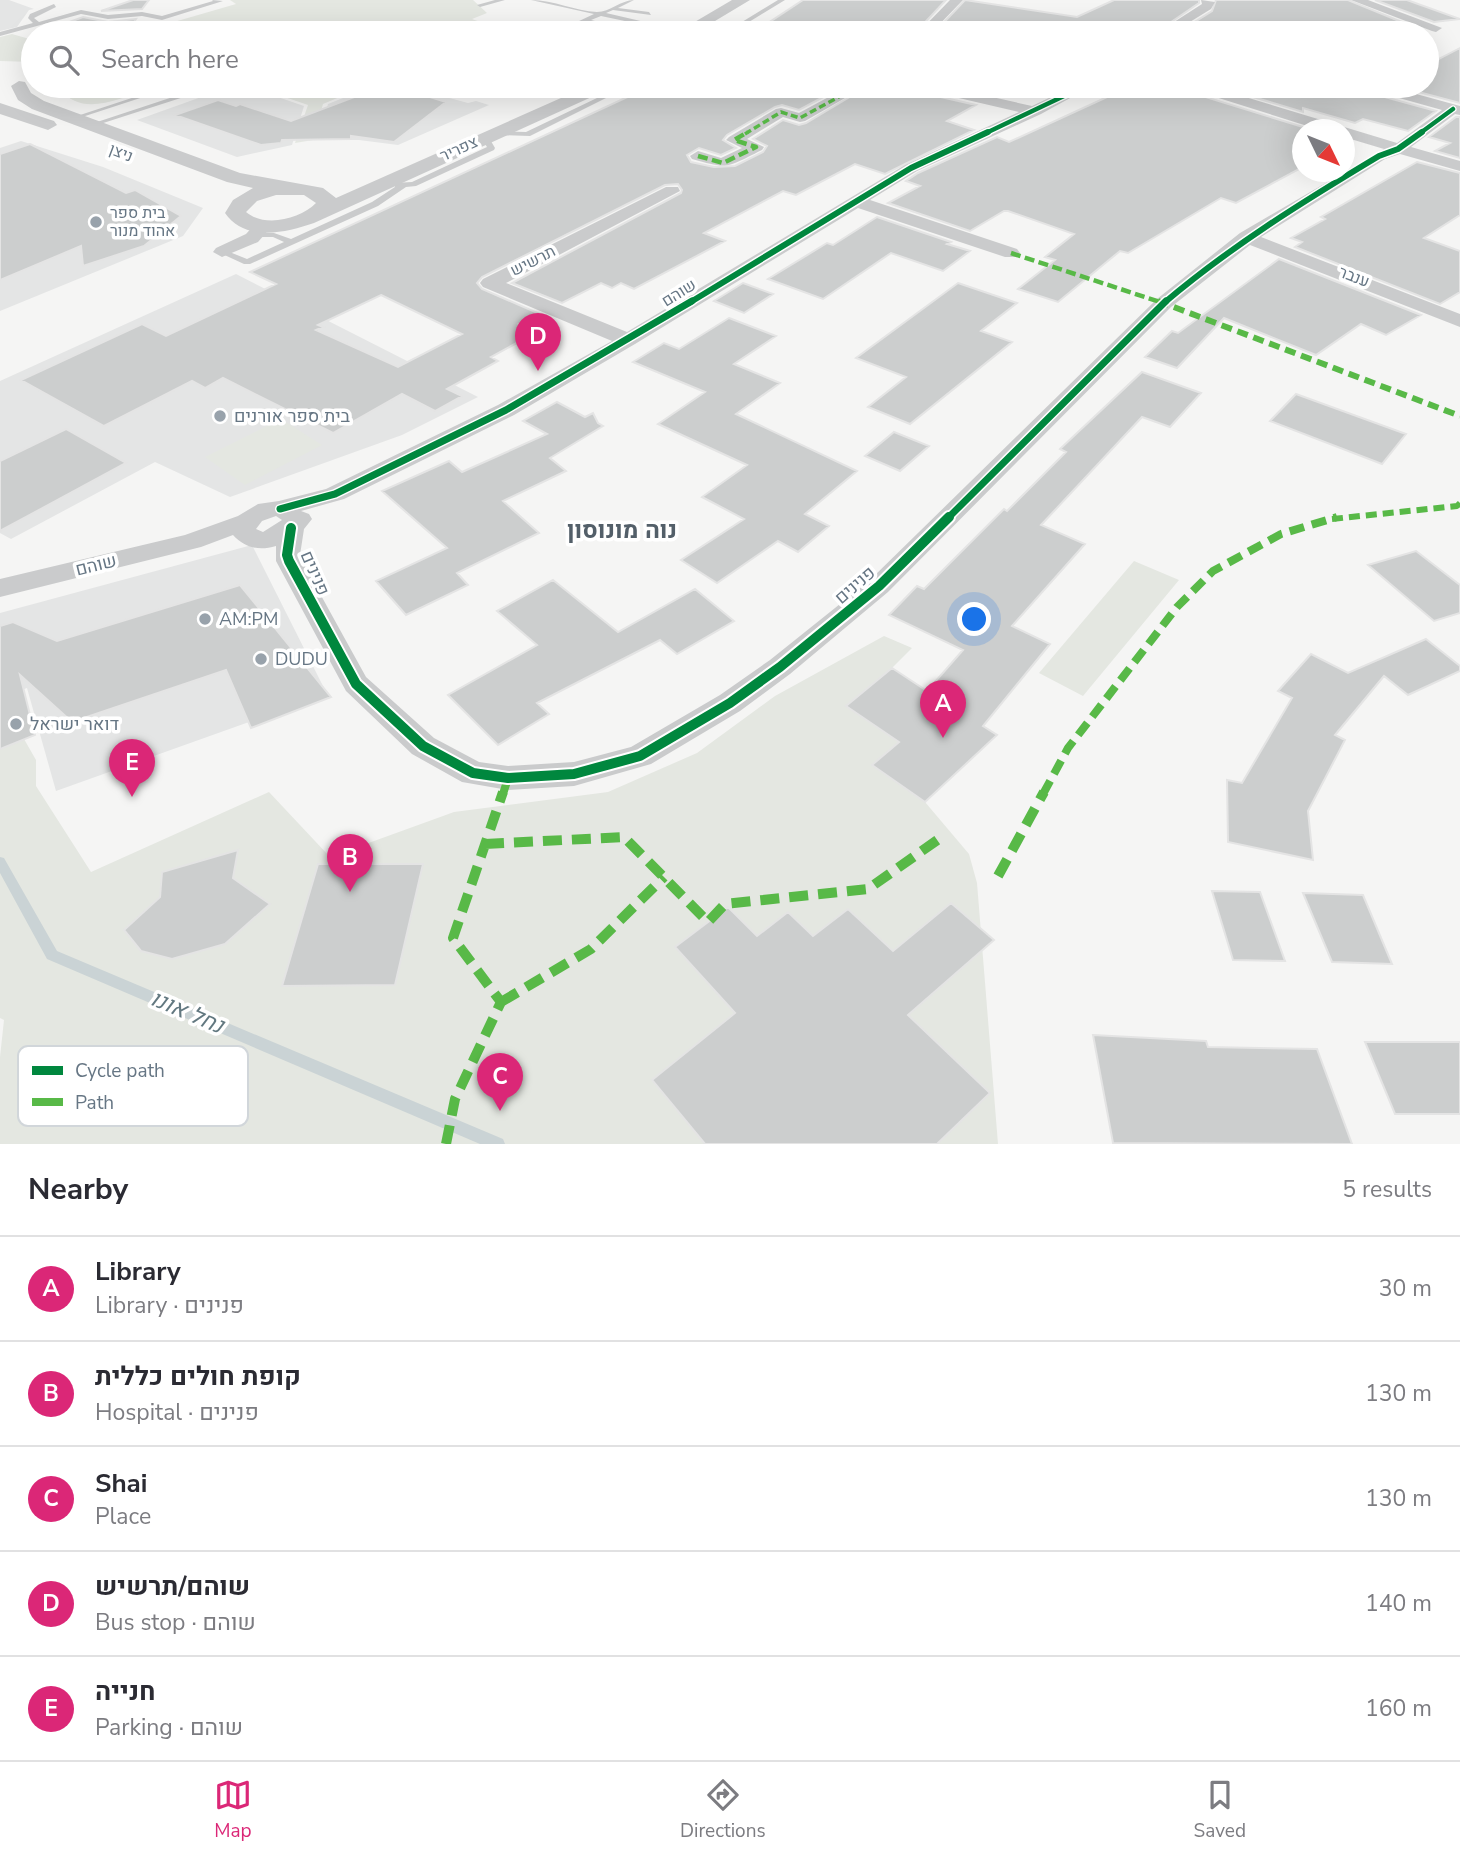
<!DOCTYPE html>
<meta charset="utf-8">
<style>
body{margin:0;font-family:"Nunito Sans",Heebo,sans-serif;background:#f7f7f7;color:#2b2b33}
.compass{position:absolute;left:1292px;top:119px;width:63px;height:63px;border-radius:50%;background:#fff;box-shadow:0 7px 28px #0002;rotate:133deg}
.you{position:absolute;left:975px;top:620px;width:24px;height:24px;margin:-18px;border:5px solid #fff;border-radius:50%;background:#1a73e8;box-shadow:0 0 0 10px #1a73e833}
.badge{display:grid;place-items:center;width:46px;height:46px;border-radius:50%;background:#db2777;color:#fff;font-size:23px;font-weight:700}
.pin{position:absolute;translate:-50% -58px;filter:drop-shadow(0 2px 4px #0008)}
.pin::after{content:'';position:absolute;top:37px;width:24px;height:21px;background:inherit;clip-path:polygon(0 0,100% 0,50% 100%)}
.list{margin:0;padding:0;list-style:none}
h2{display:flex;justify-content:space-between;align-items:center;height:91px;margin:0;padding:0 28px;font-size:30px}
h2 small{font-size:23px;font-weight:400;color:#7c7c81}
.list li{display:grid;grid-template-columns:46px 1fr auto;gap:21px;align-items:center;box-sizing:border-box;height:105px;padding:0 28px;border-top:2px solid #e1e1e2}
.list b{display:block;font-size:26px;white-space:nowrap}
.list p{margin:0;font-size:23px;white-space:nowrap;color:#7c7c81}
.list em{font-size:23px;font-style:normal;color:#7c7c81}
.icon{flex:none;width:38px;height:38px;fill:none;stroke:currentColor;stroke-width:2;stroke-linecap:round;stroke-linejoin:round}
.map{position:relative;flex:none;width:1460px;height:1144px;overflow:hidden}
.search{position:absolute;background:#fff;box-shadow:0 7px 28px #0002;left:21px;right:21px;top:21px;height:77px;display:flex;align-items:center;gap:18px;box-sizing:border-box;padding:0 24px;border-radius:38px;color:#7c7c81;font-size:26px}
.sheet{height:616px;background:#fff}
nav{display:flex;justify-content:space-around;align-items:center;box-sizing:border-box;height:98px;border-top:2px solid #e1e1e2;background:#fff;font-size:19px;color:#7c7c81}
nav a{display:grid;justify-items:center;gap:4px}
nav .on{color:#db2777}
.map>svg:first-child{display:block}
.built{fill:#e4e5e5}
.green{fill:#e4e7e1}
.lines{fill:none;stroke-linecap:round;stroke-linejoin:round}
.stream{fill:#cad3d5;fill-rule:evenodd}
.building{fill:#cccece;stroke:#e4e4e4;stroke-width:2;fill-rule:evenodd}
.service{fill:#cacbcc;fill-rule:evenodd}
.minor{fill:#cacbcc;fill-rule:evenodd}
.tertiary{fill:#cacbcc;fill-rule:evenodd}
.quiet-far4{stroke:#58b947;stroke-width:3.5;stroke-dasharray:7 3.5;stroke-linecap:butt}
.quiet-far3{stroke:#58b947;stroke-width:4.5;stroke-dasharray:10 4.5;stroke-linecap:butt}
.quiet-far2{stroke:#58b947;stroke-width:6;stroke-dasharray:11 6;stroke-linecap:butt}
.quiet-far1{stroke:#58b947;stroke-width:8;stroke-dasharray:15 8;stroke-linecap:butt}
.quiet{stroke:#58b947;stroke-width:10;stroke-dasharray:19 10;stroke-linecap:butt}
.cycleway-far3-casing{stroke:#fff;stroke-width:7}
.cycleway-far2-casing{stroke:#fff;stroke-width:9}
.cycleway-far1-casing{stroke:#fff;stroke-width:10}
.cycleway-casing{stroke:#fff;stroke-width:14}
.cycleway-far3{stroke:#00873e;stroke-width:4.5}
.cycleway-far2{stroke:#00873e;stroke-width:6}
.cycleway-far1{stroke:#00873e;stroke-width:7}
.cycleway{stroke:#00873e;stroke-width:10}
.poi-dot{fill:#98a2ab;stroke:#fff;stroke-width:2.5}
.labels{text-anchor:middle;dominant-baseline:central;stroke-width:7;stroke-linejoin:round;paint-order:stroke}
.far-street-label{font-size:16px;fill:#667684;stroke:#fff}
.far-poi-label{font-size:16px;fill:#667684;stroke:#fff;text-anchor:start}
.poi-label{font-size:18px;fill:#667684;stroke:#fff;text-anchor:start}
.street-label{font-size:18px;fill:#667684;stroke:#fff}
.near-water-label{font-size:23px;font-style:italic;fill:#627880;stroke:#fff}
.district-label{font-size:24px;font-weight:bold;fill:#535f69;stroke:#fff}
.key{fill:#fff;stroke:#d1d6da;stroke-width:2}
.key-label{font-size:19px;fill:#667684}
</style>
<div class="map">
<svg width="1460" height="1144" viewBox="0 0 1460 1144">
<rect width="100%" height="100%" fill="#f5f5f4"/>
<path class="built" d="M0,0h9l25,9 -5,1 -12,17 -17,4z
M373,86h41l2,3 52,14 8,-2 13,4 -91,40 -39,-5h-42l11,-36z
M218,91l48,2 38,13 -12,39 -55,12 -100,-37z
M21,141l82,26 100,41 -20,28 -183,75v-163z
M236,274l242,123 -76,38 -172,62 -75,-35 -144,77 -11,-6v-152z
M252,545l75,149 -271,97 -29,-103 -27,10v-85z"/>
<path class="green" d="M230,0h243l14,13 -15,6 36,13 20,1h-62l-24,-11 -82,11 -86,-4 -30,4h-108l100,-29z
M12,34l21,6v22l-33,-1v-24z
M61,86h77l9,4c-28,8 -65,28 -87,-1z
M279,86h87l-43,18 -10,36 -18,3 13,-38 -38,-13z
M281,419l41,26 -77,40 -40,-28z
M1134,561l45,19 -96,116 -44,-23z
M884,636l28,12 -20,20 7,74 26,60 44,52 8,29 21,261h-998v-87l4,-37 -4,-2v-321l36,63v26l55,86 178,-80 61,65 124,-45 154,-20 89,-39 78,-57z"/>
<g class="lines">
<path class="stream" d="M0,857l4,1 53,93 446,188 2,5h-25l-433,-185 -47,-86z"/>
</g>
<path class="building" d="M133,0h16l-7,9 -41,2z
M803,0h143l-31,33h-162z
M965,0l112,17 37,-17h85v3l-44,30h-221z
M1216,0h132l61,25 -10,1 15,7h-237l35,-22z
M1375,0h32l53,19 -26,3z
M83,17l25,5 28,-3 -6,9 -65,3 -1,-7z
M1460,48v55l-64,-17h31v-21z
M651,86h193l-45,24 -17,-5 -7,2 -48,28 -4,5 13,8 -15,7 -22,-7 -12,7 4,7 23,5 21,-1 28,-14 4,-6 -14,-7 30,-19 16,5 7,-2 62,-37h47l4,6 57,13 -29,16 27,9 -89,44 -30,-10 -59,31 -13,-4 -79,42 21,8 -91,48 -13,-6 -9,5 -11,-5 -39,20 -50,-20 169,-90 1,-3 -4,-6 -13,1 -183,92 -5,6 5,6 58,25 -21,10 18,8 -46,25 7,4 -51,28 15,7 -27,15 -33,-17 -69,39 -110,-55 -18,10 -13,-7 -88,45 -83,-46 121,-56 24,12 110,-52 -26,-12zM381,295l81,39 -64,33 -82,-37 7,-3 -5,-2z
M954,86h56l-16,9z
M1131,86h54l4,6 114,35v40l-67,36 -15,-5 -93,55 -8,-2 -62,51 -40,-13 37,-29 -10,-3 29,-23 -66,-23h-4l-34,20 -82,-28 32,-17 -14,-5 12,-8 79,-36 12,5z
M1217,86h145l4,6 70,19 -28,20 -45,-12 -8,4 -52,-15v4z
M398,87l48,15 -52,40 -43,-6v3l-69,1 -1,3 -20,2 -86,-30 43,-15 18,6 4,-2 51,17 87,-33 10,3z
M1456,117h4v41l-25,-7 15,-8 -21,-6z
M30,144l96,49 9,-3 46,26 -37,30 -61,20 -2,-20 -81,34v-126z
M1417,162l43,11v42l-36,23 36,13v41l-20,12 -145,-57 7,-5 -11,-4 34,-19 -4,-2z
M877,217l74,25 -4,2 23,7 -27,20 -52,-18 -68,46 -55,-20 59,-36 6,2z
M1279,259l142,56 -35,20 -25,-11 -45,31 -92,-37 -47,50 -32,-11 27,-26 6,2z
M743,283l30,11 -29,19 -30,-12z
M958,283l59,20 -36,28 31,11 -102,82 -42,-17 38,-30 -50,-19z
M729,318l47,18 -42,28 46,19 -44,31 121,57 -52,43 24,12 -31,26 -20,-11 -61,42 -36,-23 63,-41 -42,-22 45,-32 -89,-41 47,-32 -72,-30 31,-19 15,6z
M1142,372l59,21 -31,34 -28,-10 -101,108 44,19 -73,82 38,18 -67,82 14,9 -72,67 -53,-37 27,-23 -53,-36 46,-38 35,23 36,-41 -74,-35 28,-29 7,3 80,-80 3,2 59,-59 -6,-3z
M1296,394l110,40 -24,30 -112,-43z
M557,402l28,15 8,-4 5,10 5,3 -53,32 16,13 -63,30 36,32 -82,40 11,12 -62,30 -30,-34 71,-33 -65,-57 67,-30 13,11 85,-38 -24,-13z
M66,429l60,34 -126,68v-70z
M894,432l35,14 -29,25 -35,-15z
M1416,551l44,34v28l-26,8 -66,-56z
M553,580l65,52 77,-43 39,32 -57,33 -17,-14 -123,63 12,11 -51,31 -50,-50 89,-50 -40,-34z
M240,585l91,112 -80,31 -25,-58 -154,52 -52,-47 15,60 -35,14v-123l13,-4 44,19z
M1426,639l34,27v5l-52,24 -24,-19 -49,59 10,5 -37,71 5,49 -85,-18 -1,-62 15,3 50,-85 -14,-7 33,-37 37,19z
M238,850l-5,28 37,26 -45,40 -53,15 -31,-8 -17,-21 36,-33 2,-25z
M318,864h105l-28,121 -113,1z
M1212,891l48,1 25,69 -52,-1z
M1303,893l60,2 29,69 -60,-2z
M951,903l43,37 -86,75 82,78 -53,51h-232l-53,-64 83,-67 -60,-66 53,-40 29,29 31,-24 25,24 35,-27 45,42z
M1093,1035l113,6 2,6 109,2 35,95 -239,-1z
M1365,1042h95v72h-65z"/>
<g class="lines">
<path class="service" d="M212,0l11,1 -61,19 -20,-4 -34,3 -27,-5 -81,22v-4l33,-9 -5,-5 2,-4 24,-10 2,3 -22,11 5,4 42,-12 27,5 34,-3 20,4 51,-15z
M495,0h10l-25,7 -3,-2z
M531,0c23,0 44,11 66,12 13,0 24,-12 37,-12l-16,8 31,4 2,3 -38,-5 -7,3 82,19 -6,1 -81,-17 -10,4 32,8 -3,2 -34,-8 -18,8 8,3h-14l-2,-3 34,-16z
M778,0h7l-54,33h-7z
M168,86h9l-101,33 -5,-1z
M622,86h8l-100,50 -35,-1 -4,-2 4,-2 31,1z
M188,92l3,2 -1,1 -96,31 -6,-1z
M482,136h6l7,12 -1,2 -78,36 -10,1 -28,19 -128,58h-6l-26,-12 4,-3 25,10 37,-17 -11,-5h-21v-4h22l17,6 81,-37 23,-15 -1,-4 18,-1 75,-35 -6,-9z"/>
<path class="minor" d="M950,0h13l-32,33h-13z
M1201,0l14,2 -4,7 -39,24h-15l45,-29z
M1351,0h17l74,28 -6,4 -4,-1z
M849,86h17l-61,35 -5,1 -17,-5 -36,22 17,8 -2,3c-35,17 -32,20 -70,9l-2,-3 8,-5 23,7 21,-10 -16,-8 3,-3 47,-28 5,-1 18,5z
M918,86h25l89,20 42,-20h18l-51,28 -124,57 -47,29 147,49 3,4 -3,4h-12l-147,-49 -223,136 -121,71 -170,84 -43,12 8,3 3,5 -8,10 -4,26 2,6 64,116 68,61 45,24 29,4 66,-4 57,-15 89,-52 50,-35 100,-80 287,-281 83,-66 144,-84 -40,-12v-7h-24l-130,-41 -2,-3h21l188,57 45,-33 -75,-21 -2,-3h22l73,20v9l-5,-1 -44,33 49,14v10l-60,-17 -15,5 -124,78 199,77v13l-210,-82 -79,62 -283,285 -98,82 -50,37 -89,53 -77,22 -66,4 -46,-8 -50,-28 -66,-63 -70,-130v-15c-17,5 -31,2 -43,-11l-32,12 -201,50v-18l185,-44 53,-19 20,-12 21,-3 47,-12 172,-84 114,-64 -129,-54 -3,-4 3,-4 183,-92h12l2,4 -174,92 121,49 278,-167 114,-53 -99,-23zM276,516l6,4 -19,12 -7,-3 6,-8z
M263,221l9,5 -14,16 -36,15 -9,-5 3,-4 30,-14 11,-12z"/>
<path class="tertiary" d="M732,0h18l-55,33h-19z
M19,81l6,1 6,11 13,8 196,72 83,15 13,10 252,-112h21l-2,4 -293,133c-29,10 -69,19 -89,-10l8,-13 20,-12 -26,-6 -195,-73 -14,-9 -7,-14zM276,195h28l12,8c-16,16 -51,25 -70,9l11,-11z
M0,103l54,18 3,4 -9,5 -48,-16z"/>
<path class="quiet-far4" d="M745,134l36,-22 19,6 59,-32"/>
<path class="quiet-far3" d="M698,156l25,7 33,-16 -22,-7 14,-8
M1011,253l152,50"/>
<path class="quiet-far2" d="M1158,301l302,115
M1332,519l125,-13 3,-3"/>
<path class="quiet-far1" d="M503,794l5,-16
M1043,794l25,-46 109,-141 36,-36 68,-37 56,-17"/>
<path class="quiet" d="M485,844l139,-7 84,85 17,-18 143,-15 75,-53
M998,876l46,-84
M501,1002l90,-53 73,-72
M446,1144l9,-45 46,-97 -48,-64 50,-146"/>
<g class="cycleway-far3-casing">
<path id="cycleway-far3" d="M984,134l101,-48
M1419,134l34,-25"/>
</g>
<g class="cycleway-far2-casing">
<path id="cycleway-far2" d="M689,303l222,-135 77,-36
M1164,303c67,-57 140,-102 215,-147l19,-7 24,-17"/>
</g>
<g class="cycleway-far1-casing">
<path id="cycleway-far1" d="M280,509l55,-15 171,-84 186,-109
M947,519l219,-218"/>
</g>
<g class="cycleway-casing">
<path id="cycleway" d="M291,528l-4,27 2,6 67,123 67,62 50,27 35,5 66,-4 66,-18 90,-53 50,-36 99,-81 70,-69"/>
</g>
<use href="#cycleway-far3" class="cycleway-far3"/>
<use href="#cycleway-far2" class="cycleway-far2"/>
<use href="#cycleway-far1" class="cycleway-far1"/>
<use href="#cycleway" class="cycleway"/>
</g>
<g class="poi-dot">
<circle cx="96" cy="222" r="7"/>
<circle cx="220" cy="416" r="7"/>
<circle cx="205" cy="619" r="7"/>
<circle cx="261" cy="659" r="7"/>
<circle cx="16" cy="724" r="7"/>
</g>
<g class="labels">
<g class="far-street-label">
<text transform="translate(459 149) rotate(-24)">צפריר</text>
<text transform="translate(121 153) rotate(21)">ניצן</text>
<text transform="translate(533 261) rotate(-27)">תרשיש</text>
<text transform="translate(1354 277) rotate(21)">ענבר</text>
<text transform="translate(679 293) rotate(-32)">שוהם</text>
</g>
<g class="far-poi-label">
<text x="110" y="213">בית ספר<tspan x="110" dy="18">אהוד מנור</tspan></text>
</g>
<g class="poi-label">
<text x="234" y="416">בית ספר אורנים</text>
<text x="219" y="619">AM:PM</text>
<text x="275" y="659">DUDU</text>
<text x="30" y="724">דואר ישראל</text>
</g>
<g class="street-label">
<text transform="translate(96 565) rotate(-14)">שוהם</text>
<text transform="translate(315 573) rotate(67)">פנינים</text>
<text transform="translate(855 585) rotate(-41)">פנינים</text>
</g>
<g class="near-water-label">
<text transform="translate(187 1012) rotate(23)">נחל אונו</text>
</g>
<g class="district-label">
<text x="622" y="530">נוה מונוסון</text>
</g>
</g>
<rect x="18" y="1046" width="230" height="80" rx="10" class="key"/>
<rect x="32" y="1066" width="31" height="9" fill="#00873e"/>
<rect x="32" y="1098" width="31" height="8" fill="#58b947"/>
<g class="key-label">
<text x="75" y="1077">Cycle path</text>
<text x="75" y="1109">Path</text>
</g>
</svg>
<svg class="compass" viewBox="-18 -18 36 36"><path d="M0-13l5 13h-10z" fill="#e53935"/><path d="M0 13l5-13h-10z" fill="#7c7c81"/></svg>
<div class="you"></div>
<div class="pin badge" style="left:943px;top:738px">A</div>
<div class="pin badge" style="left:350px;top:892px">B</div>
<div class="pin badge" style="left:500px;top:1111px">C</div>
<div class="pin badge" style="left:538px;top:371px">D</div>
<div class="pin badge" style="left:132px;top:797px">E</div>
<div class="search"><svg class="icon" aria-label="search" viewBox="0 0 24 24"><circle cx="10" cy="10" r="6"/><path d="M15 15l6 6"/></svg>Search here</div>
</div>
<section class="sheet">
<h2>Nearby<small>5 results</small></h2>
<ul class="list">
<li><span class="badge">A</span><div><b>Library</b><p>Library · פנינים</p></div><em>30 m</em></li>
<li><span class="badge">B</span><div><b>קופת חולים כללית</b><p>Hospital · פנינים</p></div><em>130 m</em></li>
<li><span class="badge">C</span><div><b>Shai</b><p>Place</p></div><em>130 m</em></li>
<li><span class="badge">D</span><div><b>שוהם/תרשיש</b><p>Bus stop · שוהם</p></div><em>140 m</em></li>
<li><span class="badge">E</span><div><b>חנייה</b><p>Parking · שוהם</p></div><em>160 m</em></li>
</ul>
</section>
<nav>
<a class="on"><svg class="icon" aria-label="map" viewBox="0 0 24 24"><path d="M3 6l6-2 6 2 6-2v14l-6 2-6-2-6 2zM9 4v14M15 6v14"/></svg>Map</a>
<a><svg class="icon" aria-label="directions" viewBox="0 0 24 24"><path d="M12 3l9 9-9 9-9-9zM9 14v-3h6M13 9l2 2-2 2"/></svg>Directions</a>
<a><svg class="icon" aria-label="saved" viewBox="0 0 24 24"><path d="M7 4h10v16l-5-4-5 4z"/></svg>Saved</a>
</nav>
